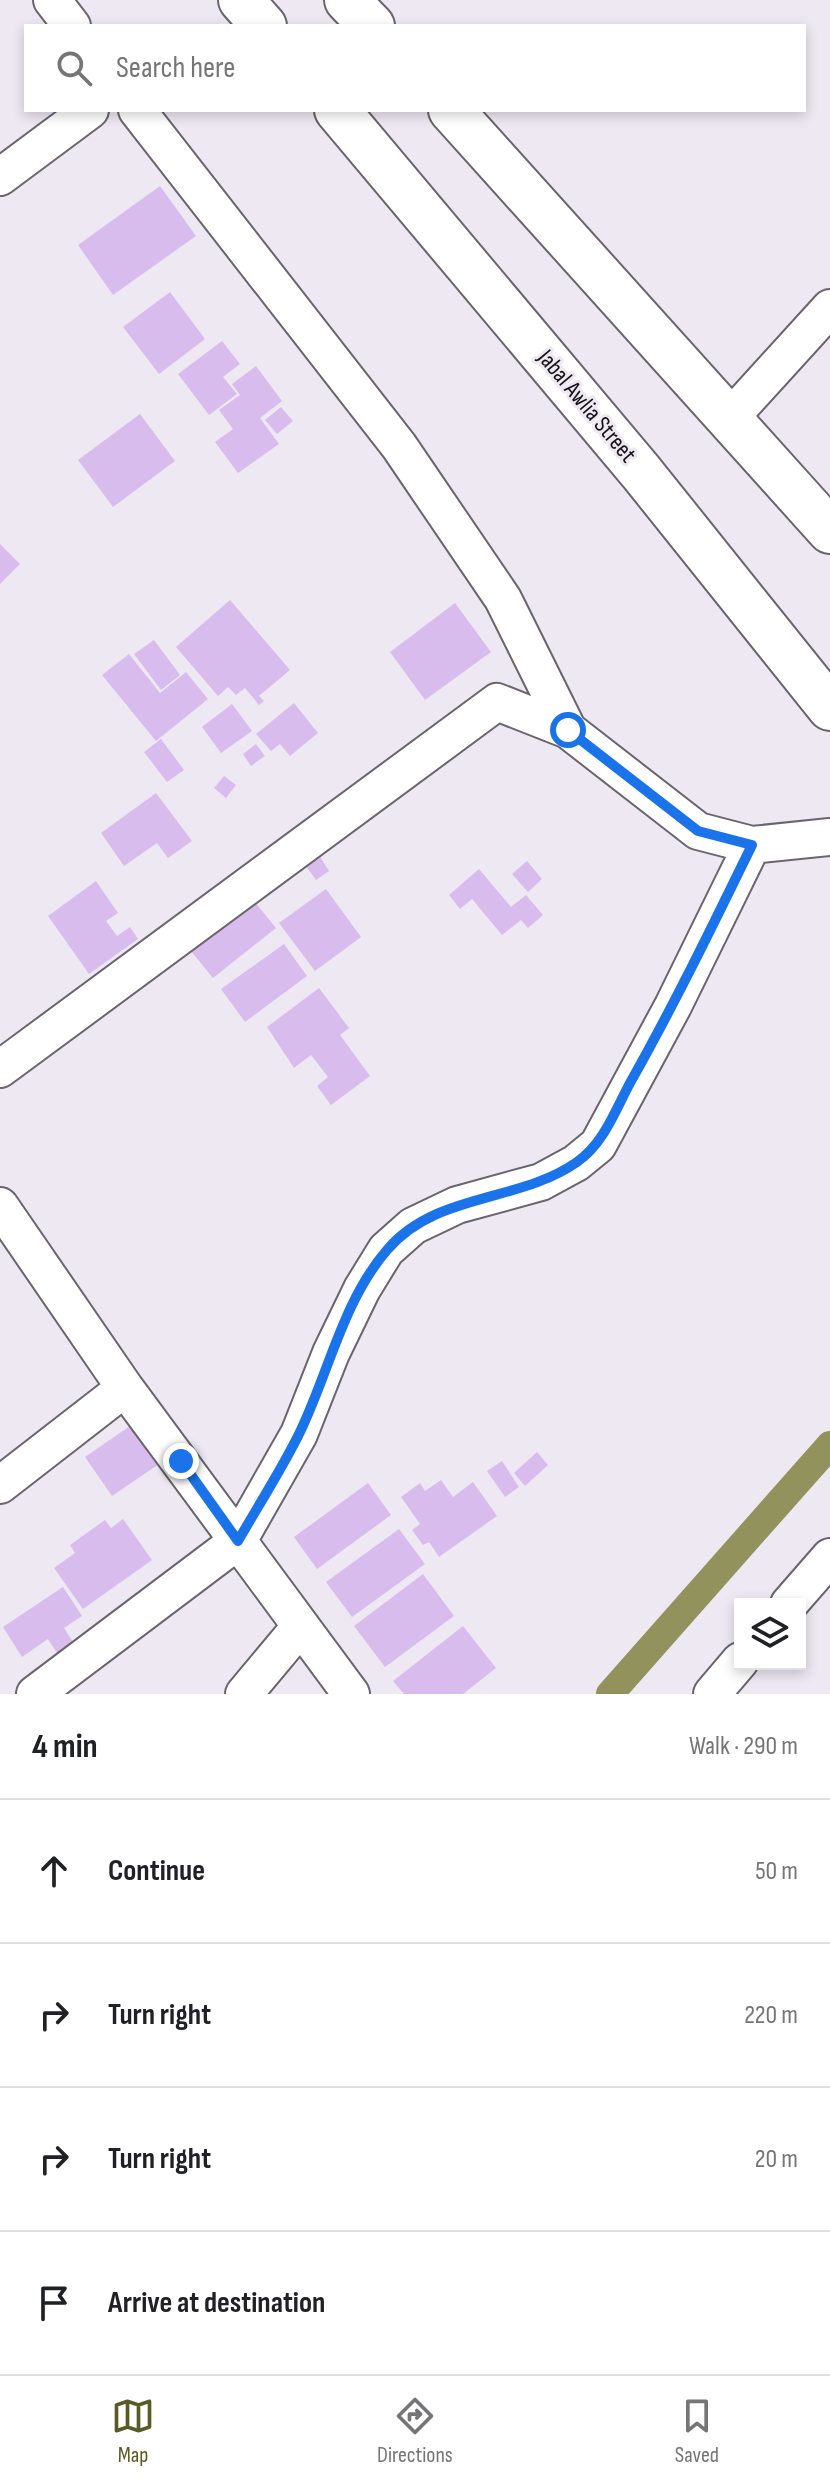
<!DOCTYPE html>
<meta charset="utf-8">
<style>
body{margin:0;font-family:"Sofia Sans Condensed",sans-serif;background:#f2f2f2;color:#202124}
.controls{position:absolute;right:24px;bottom:24px;display:grid;overflow:hidden;border-radius:0px;box-shadow:0 4px 12px #0003}
.controls button{width:72px;height:72px;display:grid;place-items:center;padding:0;border:0;border-bottom:2px solid #e0e0e0;background:#fff;color:#202124;font:40px sans-serif}
.stop{position:absolute;width:24px;height:24px;margin:-18px;border:6px solid #1a73e8;border-radius:50%;background:#fff}
.stop.end{background:#1a73e8;border-color:#fff;box-shadow:0 2px 8px #0008}
.list{margin:0;padding:0;list-style:none}
h2{display:flex;justify-content:space-between;align-items:center;height:104px;margin:0;padding:0 32px;font-size:34px}
h2 small{font-size:26px;font-weight:400;color:#757577}
.list li{display:grid;grid-template-columns:52px 1fr auto;gap:24px;align-items:center;box-sizing:border-box;height:144px;padding:0 32px;border-top:2px solid #e0e0e0}
.list b{display:block;font-size:30px;white-space:nowrap}
.list em{font-size:26px;font-style:normal;color:#757577}
.icon{flex:none;width:44px;height:44px;fill:none;stroke:currentColor;stroke-width:2;stroke-linecap:round;stroke-linejoin:round}
.map{position:relative;flex:none;width:830px;height:1694px;overflow:hidden}
.search{position:absolute;background:#fff;box-shadow:0 4px 12px #0003;left:24px;right:24px;top:24px;height:88px;display:flex;align-items:center;gap:20px;box-sizing:border-box;padding:0 28px;border-radius:0px;color:#757577;font-size:30px}
.sheet{height:680px;background:#fff}
nav{display:flex;justify-content:space-around;align-items:center;box-sizing:border-box;height:112px;border-top:2px solid #e0e0e0;background:#fff;font-size:22px;color:#757577}
nav a{display:grid;justify-items:center;gap:4px}
nav .on{color:#5a5a27}
.map>svg:first-child{display:block}
.lines{fill:none;stroke-linecap:round;stroke-linejoin:round}
.canal{stroke:#92925d;stroke-width:28}
.building{fill:#d8bcee}
.minor-casing{stroke:#69646d;stroke-width:40}
.highway-casing{stroke:#69646d;stroke-width:48}
.minor{stroke:#fff;stroke-width:36}
.highway{stroke:#fff;stroke-width:44}
.route{stroke:#1a73e8;stroke-width:10}
.labels{text-anchor:middle;dominant-baseline:central;stroke-width:6;stroke-linejoin:round;paint-order:stroke}
.street-label{font-size:24px;fill:#141215;stroke:#eee8f3}
</style>
<div class="map">
<svg width="830" height="1694" viewBox="0 0 830 1694">
<rect width="100%" height="100%" fill="#eee8f3"/>
<g class="lines">
<path class="canal" d="M610,1694l220,-249"/>
</g>
<path class="building" d="M160,186l36,50 -83,59 -35,-50z
M170,292l35,47 -46,35 -36,-47z
M222,341l18,23 -17,13 14,17 -28,21 -31,-41z
M256,366l26,35 -22,17 19,26 -41,29 -23,-31 18,-13 -14,-19 21,-15 -8,-11z
M281,407l12,14 -16,13 -12,-14z
M140,414l35,47 -62,46 -35,-47z
M0,544l20,20 -20,20z
M230,600l60,70 -31,26 5,5 -5,4 -14,-17 -9,7 -8,-8 -10,9 -42,-49z
M455,603l36,49 -66,48 -35,-48z
M154,640l26,35 -19,15 -27,-36z
M129,654l31,39 26,-21 22,27 -52,42 -54,-66z
M294,703l24,30 -28,23 -10,-12 -9,7 -15,-17z
M232,704l20,27 -31,22 -19,-26z
M161,739l23,31 -17,12 -23,-30z
M256,744l9,12 -14,10 -8,-12z
M224,776l12,9 -10,13 -12,-10z
M156,793l36,48 -24,17 -11,-15 -33,23 -23,-33z
M319,855l10,16 -13,9 -11,-15z
M527,861l15,18 -14,13 -16,-18z
M479,869l32,38 15,-12 17,20 -15,13 -7,-8 -19,15 -30,-36 -12,10 -11,-14z
M96,881l22,32 -12,8 11,15 13,-9 8,12 -49,35 -41,-58z
M326,889l35,48 -46,34 -36,-48z
M249,895l27,33 -63,50 -27,-33z
M284,944l23,32 -62,46 -24,-33z
M319,988l30,40 -9,7 30,41 -39,29 -14,-19 11,-9 -17,-22 -17,13 -27,-41z
M143,1417l28,39 -59,40 -27,-39z
M537,1452l11,13 -23,21 -11,-13z
M502,1461l17,26 -14,10 -18,-26z
M441,1480l12,17 20,-15 24,34 -58,41 -10,-15 -6,3 -11,-15 8,-6 -19,-27 19,-14 5,8z
M368,1483l23,32 -74,54 -23,-32z
M123,1519l29,41 -69,49 -29,-41 21,-15 -5,-8 35,-25 6,8z
M399,1529l26,35 -73,53 -26,-35z
M423,1574l31,42 -69,51 -31,-41z
M63,1587l19,29 -18,12 9,14 -16,11 -9,-14 -26,18 -19,-30z
M463,1626l33,42 -33,26h-59l-11,-13z"/>
<g class="lines">
<g class="minor-casing">
<path id="minor" d="M52,0l20,26
M137,110l262,336 104,153 65,131
M0,177l90,-67
M729,419l101,-111
M0,1069l497,-367 71,28 130,101 54,14 78,-8
M0,1206l125,182 226,306
M0,1485l125,-97
M789,1604l41,-47
M35,1694l203,-153 61,-107 32,-81 31,-64 24,-39 27,-24 44,-21 84,-23 35,-19 22,-18 75,-139 79,-161
M244,1694l56,-67
M712,1694l28,-33"/>
</g>
<g class="highway-casing">
<path id="highway" d="M241,0l23,26
M347,0l25,26
M337,110l304,362 189,236
M451,110l379,421"/>
</g>
<use href="#minor" class="minor"/>
<use href="#highway" class="highway"/>
</g>
<g class="lines">
<path class="route" d="M181,1461l57,80c20,-35 42,-69 60,-105 30,-60 44,-134 89,-186 49,-58 132,-47 190,-88 27,-19 38,-51 53,-79 44,-78 83,-158 122,-238l-54,-14 -130,-101"/>
</g>
<g class="labels">
<g class="street-label">
<text transform="translate(587 406) rotate(50)">Jabal Awlia Street</text>
</g>
</g>
</svg>
<div class="controls">
<button><svg class="icon" aria-label="layers" viewBox="0 0 24 24"><path d="M12 4l9 5-9 5-9-5zM3 14l9 5 9-5"/></svg></button>
</div>
<div class="stop" style="left:568px;top:730px"></div>
<div class="stop end" style="left:181px;top:1461px"></div>
<div class="search"><svg class="icon" aria-label="search" viewBox="0 0 24 24"><circle cx="10" cy="10" r="6"/><path d="M15 15l6 6"/></svg>Search here</div>
</div>
<section class="sheet">
<h2>4 min<small>Walk · 290 m</small></h2>
<ul class="list">
<li><svg class="icon" aria-label="ahead" viewBox="0 0 24 24"><path d="M12 20V5M6 11l6-6 6 6"/></svg><div><b>Continue</b></div><em>50 m</em></li>
<li><svg class="icon" aria-label="right" viewBox="0 0 24 24"><path d="M7 20v-9h11M14 6l5 5-5 5"/></svg><div><b>Turn right</b></div><em>220 m</em></li>
<li><svg class="icon" aria-label="right" viewBox="0 0 24 24"><path d="M7 20v-9h11M14 6l5 5-5 5"/></svg><div><b>Turn right</b></div><em>20 m</em></li>
<li><svg class="icon" aria-label="arrive" viewBox="0 0 24 24"><path d="M6 21V4h12l-3 4 3 4H6"/></svg><div><b>Arrive at destination</b></div></li>
</ul>
</section>
<nav>
<a class="on"><svg class="icon" aria-label="map" viewBox="0 0 24 24"><path d="M3 6l6-2 6 2 6-2v14l-6 2-6-2-6 2zM9 4v14M15 6v14"/></svg>Map</a>
<a><svg class="icon" aria-label="directions" viewBox="0 0 24 24"><path d="M12 3l9 9-9 9-9-9zM9 14v-3h6M13 9l2 2-2 2"/></svg>Directions</a>
<a><svg class="icon" aria-label="saved" viewBox="0 0 24 24"><path d="M7 4h10v16l-5-4-5 4z"/></svg>Saved</a>
</nav>
